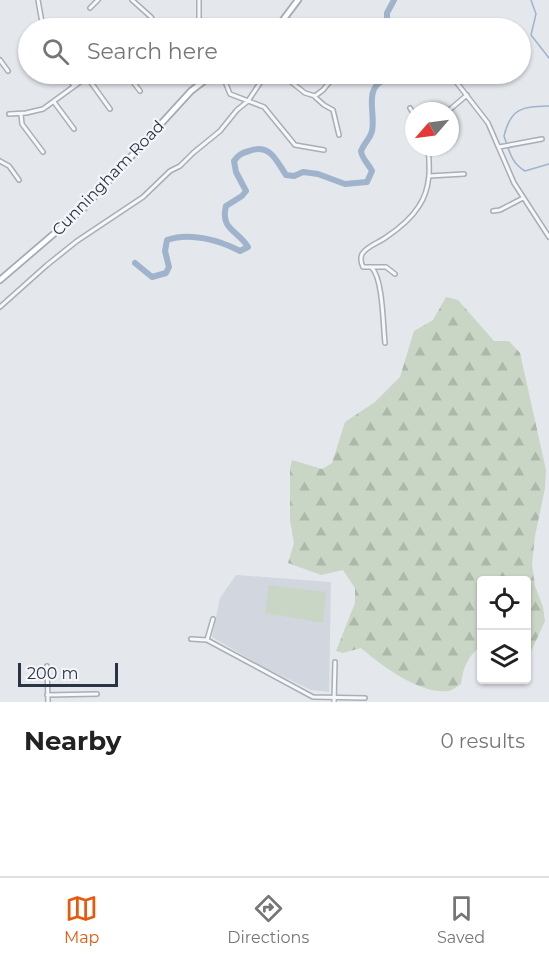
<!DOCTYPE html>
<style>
body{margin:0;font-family:Montserrat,sans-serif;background:#f2f2f2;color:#222}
.controls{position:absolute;right:18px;bottom:18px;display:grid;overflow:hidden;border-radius:6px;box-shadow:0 2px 4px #0004}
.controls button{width:54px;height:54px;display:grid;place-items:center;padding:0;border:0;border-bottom:2px solid #e0e0e0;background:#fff;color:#222;font:30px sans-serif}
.compass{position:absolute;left:405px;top:102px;width:54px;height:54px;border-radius:50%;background:#fff;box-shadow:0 2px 4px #0004;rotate:242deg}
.scale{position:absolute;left:18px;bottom:15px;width:100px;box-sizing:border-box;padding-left:6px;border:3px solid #2b3445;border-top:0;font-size:16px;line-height:21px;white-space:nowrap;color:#2b3445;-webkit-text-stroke:4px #f4f6f9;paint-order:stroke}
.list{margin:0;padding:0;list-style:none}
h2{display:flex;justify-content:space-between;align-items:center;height:78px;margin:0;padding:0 24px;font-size:26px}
h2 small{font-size:20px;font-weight:400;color:#767676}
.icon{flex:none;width:33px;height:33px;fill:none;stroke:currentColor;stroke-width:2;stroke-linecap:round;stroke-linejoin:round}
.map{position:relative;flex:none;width:549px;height:702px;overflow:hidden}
.search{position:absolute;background:#fff;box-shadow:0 2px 4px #0004;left:18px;right:18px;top:18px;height:66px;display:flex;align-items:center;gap:15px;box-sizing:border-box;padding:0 21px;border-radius:33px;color:#767676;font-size:22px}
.sheet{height:174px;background:#fff}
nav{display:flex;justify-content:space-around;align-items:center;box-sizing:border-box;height:84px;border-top:2px solid #e0e0e0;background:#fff;font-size:16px;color:#767676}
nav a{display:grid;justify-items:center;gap:3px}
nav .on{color:#ea580c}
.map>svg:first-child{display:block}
.built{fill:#d2d6de}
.forest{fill:url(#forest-firs)}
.green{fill:#c9d6c5}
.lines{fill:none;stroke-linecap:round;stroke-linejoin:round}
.stream{stroke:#9fb4cc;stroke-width:1.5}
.river{stroke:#9fb4cc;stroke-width:6}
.minor-casing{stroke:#a9aeb7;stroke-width:6}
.major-casing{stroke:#a3abb8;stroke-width:8}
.minor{stroke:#f7f8fa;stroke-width:3}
.major{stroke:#fff;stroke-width:4.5}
.labels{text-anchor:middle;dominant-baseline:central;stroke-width:4.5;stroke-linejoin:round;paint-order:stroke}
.street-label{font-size:16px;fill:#2b3445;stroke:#f4f6f9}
</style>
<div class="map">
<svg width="549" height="702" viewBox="0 0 549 702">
<defs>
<pattern id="forest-firs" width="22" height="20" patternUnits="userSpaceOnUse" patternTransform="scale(1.5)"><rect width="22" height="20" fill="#c9d6c5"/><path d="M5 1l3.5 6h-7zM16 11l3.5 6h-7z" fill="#adb8ab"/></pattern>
</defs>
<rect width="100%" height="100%" fill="#e4e7ec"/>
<path class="built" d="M236,575l95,7 -2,110 -18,-2 -46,-22 -53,-31 8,-39z"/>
<path class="forest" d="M446,297l12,3 36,41h15l11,12 26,117 -1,18 -10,48 -3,28 3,22 8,21 2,14 -16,35 -2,-1 -1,-75h-44l-1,66c-13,10 -18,21 -20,38 -4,2 -8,6 -12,7 -29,4 -68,-26 -88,-43l-18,5 -7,-2 19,-48v-15l-12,-18 -22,5 -33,-12 6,-20 -4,-23v-51l2,-9 30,9 10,-6 13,-41 30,-20 25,-25 14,-46 19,-11z"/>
<path class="green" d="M269,585l57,7 -3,31 -58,-10z"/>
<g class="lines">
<path class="stream" d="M531,0l5,14 -5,21 18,23
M549,106c-26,1 -38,1 -45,30 5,14 7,27 21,35l24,-7"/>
<path class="river" d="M387,28v-15l7,-13
M135,263l17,14 14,-4 3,-6 -4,-16 2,-11c23,-8 52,0 73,11l8,-4c-10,-17 -28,-17 -22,-41l16,-10 4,-5 -10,-19 -2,-11c4,-6 8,-8 15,-10 21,-8 27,9 37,24l8,1 9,-4 15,2 27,10 22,-2 5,-11c-4,-8 -10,-12 -11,-20 3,-8 9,-12 11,-20 4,-16 -9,-44 13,-51 9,-3 19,1 28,-3l1,-3"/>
<g class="minor-casing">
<path id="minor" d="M38,0l5,28
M132,0l19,17 6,10
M90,8l8,-8
M335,25v3
M154,28l44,-3
M199,28v-28
M0,60l8,11
M66,74l8,12
M127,74l13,17
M201,74l3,6
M222,74l8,20 34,13 31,38 29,5
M281,74l24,19 10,3 8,-6 13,-16
M450,74l38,49 26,60 35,54
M87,77l23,32
M457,81l10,-7
M315,97l9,8 9,5 6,25
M54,102l20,27
M410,108l4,6
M448,111l19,-16
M9,114l17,-1 17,-4 48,-35
M21,114l1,10 21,28
M499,147l43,-8
M0,161l9,5 10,14
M429,176l35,-2
M493,211l7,-1 23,-12
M372,268c11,11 11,58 13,75
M395,274l-9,-7h-23c-2,-4 -3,-8 -1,-13 5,-8 16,-11 23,-16 12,-8 26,-19 34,-32 12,-18 11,-39 9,-59
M0,307l47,-42 30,-24 66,-44 27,-26 10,-5 13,-13 27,-22 17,-21 11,-9 18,-27
M191,639l16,1 106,57 52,1
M207,640l6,-21
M47,666l1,36
M47,695l50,-1
M334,702l1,-40"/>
</g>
<g class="major-casing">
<path id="major" d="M277,28l21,-28
M0,280l84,-72 107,-117 22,-17"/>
</g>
<use href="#minor" class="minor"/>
<use href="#major" class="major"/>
</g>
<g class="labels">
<g class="street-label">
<text transform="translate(108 178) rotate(-46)">Cunningham Road</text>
</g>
</g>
</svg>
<div class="controls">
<button><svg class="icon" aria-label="locate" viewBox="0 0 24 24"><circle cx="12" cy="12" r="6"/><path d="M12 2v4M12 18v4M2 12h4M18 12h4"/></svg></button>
<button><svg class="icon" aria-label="layers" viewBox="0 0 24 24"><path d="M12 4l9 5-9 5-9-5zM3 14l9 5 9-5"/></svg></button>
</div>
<svg class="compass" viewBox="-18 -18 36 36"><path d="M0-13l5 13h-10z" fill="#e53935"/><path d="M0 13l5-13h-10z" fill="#767676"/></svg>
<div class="scale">200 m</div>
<div class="search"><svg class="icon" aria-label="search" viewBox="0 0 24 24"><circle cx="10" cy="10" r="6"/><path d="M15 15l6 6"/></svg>Search here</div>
</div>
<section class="sheet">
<h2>Nearby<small>0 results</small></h2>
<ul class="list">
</ul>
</section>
<nav>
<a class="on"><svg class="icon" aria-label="map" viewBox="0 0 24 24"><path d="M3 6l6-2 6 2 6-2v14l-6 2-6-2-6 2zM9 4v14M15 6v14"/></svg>Map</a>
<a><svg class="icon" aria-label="directions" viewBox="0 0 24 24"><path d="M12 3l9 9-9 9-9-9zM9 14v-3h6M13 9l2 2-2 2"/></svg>Directions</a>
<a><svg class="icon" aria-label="saved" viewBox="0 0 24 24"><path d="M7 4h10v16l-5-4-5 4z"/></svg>Saved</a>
</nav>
